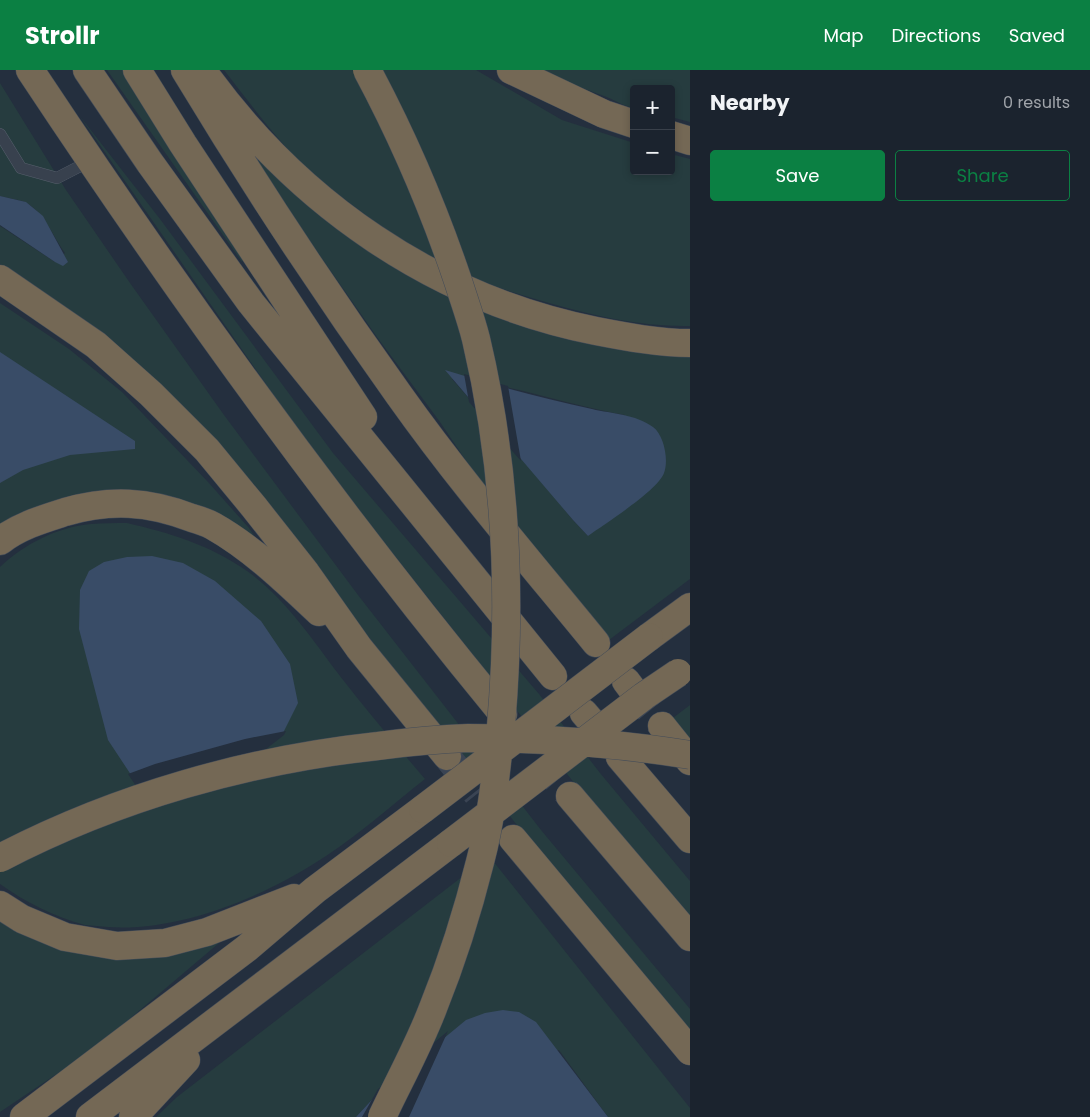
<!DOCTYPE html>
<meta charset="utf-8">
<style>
body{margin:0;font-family:Poppins,sans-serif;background:#242b36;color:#f1f3f6}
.controls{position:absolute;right:15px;top:15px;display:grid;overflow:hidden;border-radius:5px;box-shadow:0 2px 8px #0003}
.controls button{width:45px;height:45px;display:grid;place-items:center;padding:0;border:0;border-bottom:1px solid #39404a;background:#1b232e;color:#f1f3f6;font:25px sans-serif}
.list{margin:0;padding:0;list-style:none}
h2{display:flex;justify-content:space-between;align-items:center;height:65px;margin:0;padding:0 20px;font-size:21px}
h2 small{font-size:16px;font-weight:400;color:#a0a4aa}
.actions{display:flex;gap:10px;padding:15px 20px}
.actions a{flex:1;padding:11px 0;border:1px solid #0b8043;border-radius:5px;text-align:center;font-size:18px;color:#0b8043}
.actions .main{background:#0b8043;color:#fff}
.map{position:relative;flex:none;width:690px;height:1047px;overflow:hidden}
header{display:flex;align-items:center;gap:30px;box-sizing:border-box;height:70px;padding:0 25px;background:#0b8043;color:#fff}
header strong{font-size:24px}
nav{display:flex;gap:28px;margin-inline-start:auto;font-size:18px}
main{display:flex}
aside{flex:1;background:#1b232e}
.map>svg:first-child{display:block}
.green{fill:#263c3f;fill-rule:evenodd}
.water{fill:#394c67}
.pier{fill:#242f3e}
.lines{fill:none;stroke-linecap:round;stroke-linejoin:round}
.motorway-tunnel{stroke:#3a4453;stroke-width:28;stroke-dasharray:28 14;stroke-linecap:butt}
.service-casing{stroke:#565f6c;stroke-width:12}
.motorway-casing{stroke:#434c59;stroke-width:29}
.service{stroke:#38414e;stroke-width:11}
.motorway{stroke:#746855;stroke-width:28}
.motorway-bridge-casing{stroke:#434c59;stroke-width:29;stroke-linecap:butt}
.motorway-bridge{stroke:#746855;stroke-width:28}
</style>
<header>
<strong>Strollr</strong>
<nav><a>Map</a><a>Directions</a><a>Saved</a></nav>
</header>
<main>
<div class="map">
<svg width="690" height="1047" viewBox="0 0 690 1047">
<rect width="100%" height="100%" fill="#242f3e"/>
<path class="green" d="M107,0h19l118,188 -2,4z
M224,0h252l86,50 72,23v28h37v-17l19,5v167c-47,1 -96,-10 -141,-23 -46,-13 -93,-28 -134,-52 -14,-8 -27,-19 -40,-29 -25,-19 -51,-37 -74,-59 -28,-28 -52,-61 -77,-93z
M538,0h152v52l-19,-5v-28h-37v19c-11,-2 -19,-8 -30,-12 -22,-8 -44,-16 -66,-26z
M0,13l66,107 64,93 94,132 134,180 183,235 149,179v27l-121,-145 -258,-327 -53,-75 -70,-76 -127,-105 -61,-44v-38l55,36 10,-9c-12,-17 -20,-38 -38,-50 -5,-3 -20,-5 -27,-7z
M79,45l81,104 173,234 206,241 61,79 90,108v37l-100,-115 -274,-347z
M247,74l112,100 42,28 45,23 59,21 185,35v228l-85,64 -120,-154 -45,-67 -63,-85 -98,-140zM452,309c59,4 115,26 173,36l-37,121 -15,-16 -36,-44z
M0,233l69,46 53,43 86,90 41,46 12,18 -93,-47 -168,33z
M127,453c43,10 83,22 120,48 38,27 65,68 93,105 27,35 56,69 85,103 -32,25 -63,53 -96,75 -60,41 -148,78 -221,73 -7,-1 -16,-1 -23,-2 -30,-8 -60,-23 -85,-41v-317c24,-23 58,-40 91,-43 12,-1 24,-1 36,-1z
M690,635v41l-21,-25z
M489,786l201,252v9h-82l-49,-67 -179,41 -24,26h-200l21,-20z
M0,844l56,29 176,-11 -138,117 -94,63z"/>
<path class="water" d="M0,126l26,6 17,14 25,46 -5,4 -8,-4 -55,-37z
M0,282l135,89v8l-65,6 -47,15 -23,13z
M445,300c48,15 97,28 147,39 21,5 43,5 61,18 11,8 16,33 11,46 -7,18 -58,50 -76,63l-15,-16z
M152,486l31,7 32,18 46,40 29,43 8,39 -15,30 -140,60 -35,-53 -29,-111 1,-39 9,-19 15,-9 23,-5z
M503,940l16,2 17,10 72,95h-252l24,-26 86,-71 19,-7z"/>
<path class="pier" d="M464,304l44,12 13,75 -52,-59z
M286,661l-2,4 -23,18 -121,39 -12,-18 27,-10 90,-25z
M448,961l-39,86h-47l16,-28z"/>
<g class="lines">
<path class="motorway-tunnel" d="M632,619l30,37
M449,689l28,35
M539,689l31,37"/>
<g class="service-casing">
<path id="service" d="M0,64l21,34 36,10 33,-17"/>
</g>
<g class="motorway-casing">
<path id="motorway" d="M30,0c147,222 304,439 473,644
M87,0l63,93 101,140 302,373
M137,0l46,74 180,273
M185,0c67,111 138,219 214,325 61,86 130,166 197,248
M202,0c95,133 233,229 394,261 31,6 63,12 94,12
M511,0l93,44 30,10
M671,65l19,6
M0,209l96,66 55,49 56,56 47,57 52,66 53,75 88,108
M0,471c19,-15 43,-22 65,-29 45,-13 83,-11 127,6 7,2 14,4 21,8 39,22 73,55 106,86
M649,567l41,-30
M626,611l6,8
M584,643l6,7
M662,656l28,35
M620,687l70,82
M570,726l120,141
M513,769l177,212
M0,835l22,14 43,18 52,9 48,-3 42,-11 87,-34
M24,1047l223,-169 68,-58 108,-81
M90,1047l361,-274
M133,1047l53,-57"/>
</g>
<use href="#service" class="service"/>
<use href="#motorway" class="motorway"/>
<g class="motorway-bridge-casing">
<path id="motorway-bridge" d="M367,0c37,69 66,137 91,211 6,19 13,38 18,58 30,126 36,259 25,387 -5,46 -9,91 -21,136 -12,48 -28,99 -47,146 -14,37 -34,73 -51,109
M423,739l226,-172
M451,773l193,-147 34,-23
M0,788c117,-61 248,-98 378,-112 30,-4 60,-7 90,-8 75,0 149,5 222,17"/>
</g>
<use href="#motorway-bridge" class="motorway-bridge"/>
</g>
</svg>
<div class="controls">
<button>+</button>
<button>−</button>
</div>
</div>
<aside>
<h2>Nearby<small>0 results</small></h2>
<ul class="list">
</ul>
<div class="actions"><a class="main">Save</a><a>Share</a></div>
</aside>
</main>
